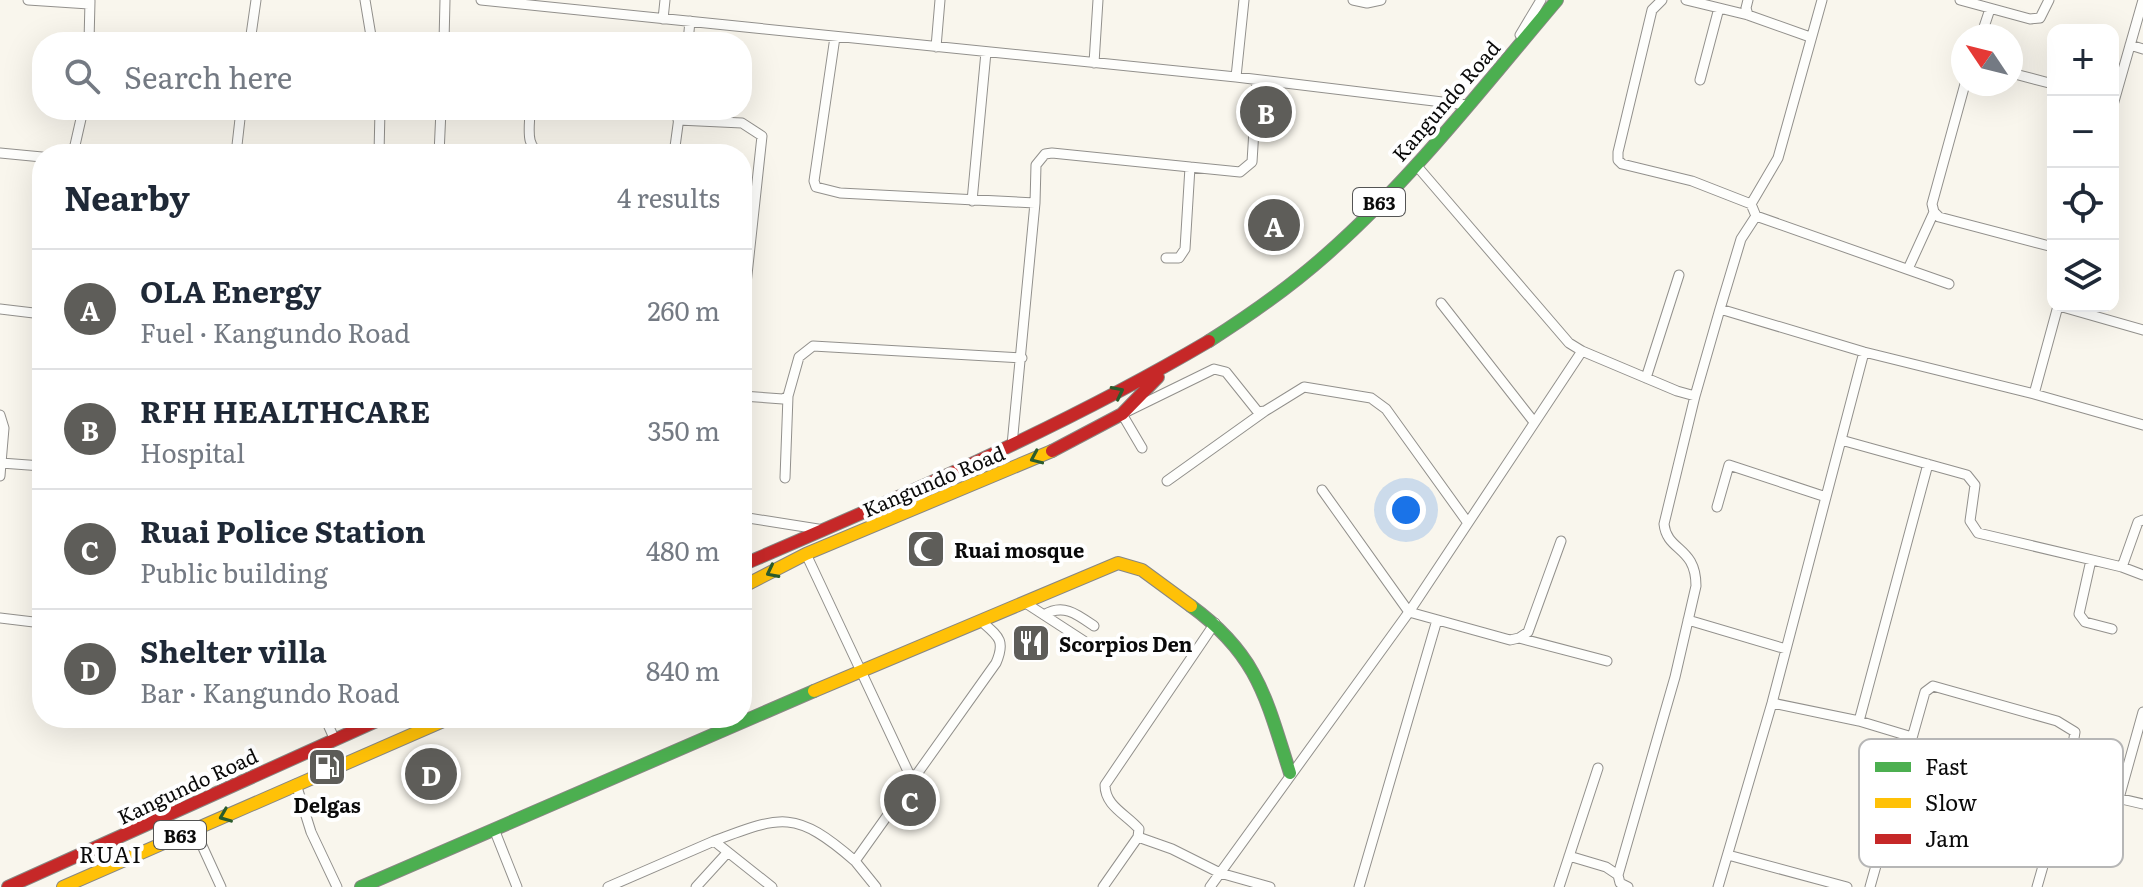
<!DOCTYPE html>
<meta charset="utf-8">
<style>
body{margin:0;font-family:Literata,serif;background:#f2f2f3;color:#1f2937}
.controls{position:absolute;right:24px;top:24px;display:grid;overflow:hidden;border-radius:16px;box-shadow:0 8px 32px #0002}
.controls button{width:72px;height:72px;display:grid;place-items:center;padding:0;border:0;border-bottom:2px solid #e0e1e3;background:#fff;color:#1f2937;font:40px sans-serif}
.compass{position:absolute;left:1951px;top:24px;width:72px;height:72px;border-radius:50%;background:#fff;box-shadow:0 8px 32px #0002;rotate:305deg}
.you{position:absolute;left:1406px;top:510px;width:28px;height:28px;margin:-20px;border:6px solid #fff;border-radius:50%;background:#1a73e8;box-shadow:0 0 0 12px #1a73e833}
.badge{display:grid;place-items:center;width:52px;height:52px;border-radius:50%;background:#5e5d59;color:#fff;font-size:26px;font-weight:700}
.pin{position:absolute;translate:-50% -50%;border:4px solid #fff;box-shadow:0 2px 8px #0006}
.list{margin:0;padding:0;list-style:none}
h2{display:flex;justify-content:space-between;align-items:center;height:104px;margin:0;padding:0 32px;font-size:34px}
h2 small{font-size:26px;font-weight:400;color:#747a83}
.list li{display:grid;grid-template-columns:52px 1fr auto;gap:24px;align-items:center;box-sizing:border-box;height:120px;padding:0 32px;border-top:2px solid #e0e1e3}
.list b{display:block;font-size:30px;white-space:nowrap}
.list p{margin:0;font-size:26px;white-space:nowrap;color:#747a83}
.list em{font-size:26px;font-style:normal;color:#747a83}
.icon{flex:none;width:44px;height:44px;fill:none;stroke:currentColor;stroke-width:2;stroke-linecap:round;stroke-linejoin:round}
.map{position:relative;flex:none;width:2143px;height:887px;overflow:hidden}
.search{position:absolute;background:#fff;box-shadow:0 8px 32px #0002;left:32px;top:32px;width:720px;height:88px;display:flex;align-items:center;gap:20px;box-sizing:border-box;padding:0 28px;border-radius:32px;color:#747a83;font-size:30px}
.panel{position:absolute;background:#fff;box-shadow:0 8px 32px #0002;left:32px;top:144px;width:720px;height:584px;border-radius:32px}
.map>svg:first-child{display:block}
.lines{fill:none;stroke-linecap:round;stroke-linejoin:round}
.street-casing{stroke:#92908c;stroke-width:11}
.fast-casing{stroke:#888783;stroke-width:14}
.slow-casing{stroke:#888783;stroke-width:14}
.jam-casing{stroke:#888783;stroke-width:14}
.street{stroke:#fefefc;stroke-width:9}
.fast{stroke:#4caf50;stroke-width:12}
.slow{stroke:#ffc107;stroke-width:12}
.jam{stroke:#c62828;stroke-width:12}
.oneway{stroke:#2b5c2d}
.labels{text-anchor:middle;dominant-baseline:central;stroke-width:8;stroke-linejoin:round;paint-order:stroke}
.shield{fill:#fff;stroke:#545454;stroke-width:2}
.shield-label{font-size:18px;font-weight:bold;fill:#0a0a0a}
.street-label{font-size:20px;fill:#0a0a0a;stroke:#fff}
.poi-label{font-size:20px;font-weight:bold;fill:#0a0a0a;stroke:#fff;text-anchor:start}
.neighbourhood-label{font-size:22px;letter-spacing:2px;fill:#0a0a0a;stroke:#fff}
.key{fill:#fff;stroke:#b6b6b6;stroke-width:2}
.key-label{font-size:22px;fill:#0a0a0a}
</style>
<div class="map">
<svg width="2143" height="887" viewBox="0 0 2143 887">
<rect width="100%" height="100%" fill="#f9f6ed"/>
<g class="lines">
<g class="street-casing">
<path id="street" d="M28,0l61,4
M365,0l7,42
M481,0l755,77 231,28
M1353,0l14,3 14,-3
M1662,0l-10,10 -34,142v8l4,4 70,17 59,23
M1686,0l62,15 62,22
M1960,0l70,19 10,-1 9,-18
M1748,15l-2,-7 2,-8
M663,19l2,-19
M1520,35l21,-35
M1981,36l9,-27
M835,37l-21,144 2,6 24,6 195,10
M89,42l1,-41
M250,42l6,-42
M444,42l1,-42
M688,42l2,-21
M2130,45l13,4
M936,47l4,-47
M1094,63l4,-63
M2011,73l42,11
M1236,77l8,-77
M1700,80l19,-72
M1965,84l-33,120 2,8 5,5 114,30
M2113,105l30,-105
M530,110c0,17 -6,38 13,44
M678,120l64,3 20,13 -20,185
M0,153l42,4
M73,154l10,-44
M236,154l5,-44
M379,154l1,-44
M439,154l2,-44
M674,154l6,-44
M1416,165l153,178 13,8 95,40 18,5 25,-87 144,43 170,42 109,31
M1190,167l50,5 12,-10 5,-81
M972,201l14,-149
M1756,216l193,68
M1908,269l26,-57
M1441,303l93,119
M2059,306l84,24
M0,309l42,5
M1720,309l21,-70 15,-23 -5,-12 27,-46 44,-158
M1646,378l33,-103
M2034,394l24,-88
M742,396l41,3 5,-3 11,-39 14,-11 209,12
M0,415l4,13 -3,35
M1841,440l126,35 8,10 -5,36 8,12 144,34 16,-45 5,-2
M1012,445l23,-242 1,-38 9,-11 7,-1 138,14 -5,82 -6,9h-13
M1142,448l-20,-34 92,-45 12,3 32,40 7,-1 39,-24 67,11 15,11 82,114
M0,476l1,-13 41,3
M785,478l3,-82
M1167,481l98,-70
M1322,490l87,122 101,28 9,-2 9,-6 33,-91
M1717,507l12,-42 97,32
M742,517l76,12
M806,554l107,228
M2091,560l-12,54 6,8 27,7
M2122,567l21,8
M1024,602l60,39
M1044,615c19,-12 33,-1 50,11
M0,618l42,5
M1688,620l98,29
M1519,638l88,23
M1772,703l87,18 69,-257
M325,718l9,20
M1859,721l53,16
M296,784l15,48 26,55
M2066,786l77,18
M2119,798l24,-86
M194,828l27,59
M494,829l23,58
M1138,837l34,12 48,24 50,14
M714,841c68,-26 82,-31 141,20
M1728,855l119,32
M1569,856l37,11 12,8
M608,887l106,-46 58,46
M696,887l31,-34
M876,887l-21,-26 141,-198c10,-23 2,-27 -15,-42
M1103,887l35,-50 1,-8c-13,-15 -34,-23 -34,-44l110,-162
M1210,887l199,-275 173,-261
M1359,887l78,-267
M1559,887l39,-119
M1628,887l-8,-4 -2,-8 57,-198 21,-91c0,-40 -29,-34 -32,-62l31,-128
M1718,887l54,-184 92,-351
M1870,887l55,-195 8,-6 124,35 18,11 -9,54 -29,101"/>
</g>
<g class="fast-casing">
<path id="fast" d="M1209,341c41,-26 81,-54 118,-87 86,-76 156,-167 230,-254
M1191,606c67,49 75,92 99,167
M361,887l453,-196"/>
</g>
<g class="slow-casing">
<path id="slow" d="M742,587l64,-33 246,-103
M814,691l304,-128 24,7 49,36
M63,887l387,-169"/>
</g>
<g class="jam-casing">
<path id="jam" d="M1052,451l70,-37 36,-37
M742,565c158,-68 318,-136 467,-224
M8,887l375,-169"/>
</g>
<use href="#street" class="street"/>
<use href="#fast" class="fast"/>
<use href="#slow" class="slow"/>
<use href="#jam" class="jam"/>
</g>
<defs><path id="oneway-chevron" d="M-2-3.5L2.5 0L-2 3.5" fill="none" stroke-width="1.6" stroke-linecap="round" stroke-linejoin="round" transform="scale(2)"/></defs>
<g class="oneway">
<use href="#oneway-chevron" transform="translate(1118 392) rotate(-27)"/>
<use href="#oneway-chevron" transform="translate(1036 458) rotate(156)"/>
<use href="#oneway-chevron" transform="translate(772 572) rotate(153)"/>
<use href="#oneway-chevron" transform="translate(225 816) rotate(158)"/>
</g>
<defs>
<g id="mosque-square" transform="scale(2)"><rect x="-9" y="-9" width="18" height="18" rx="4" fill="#5e5d59" stroke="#fff"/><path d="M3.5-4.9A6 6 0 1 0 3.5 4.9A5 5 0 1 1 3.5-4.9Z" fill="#fff"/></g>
<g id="restaurant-square" transform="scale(2)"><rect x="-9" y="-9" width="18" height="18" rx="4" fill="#5e5d59" stroke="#fff"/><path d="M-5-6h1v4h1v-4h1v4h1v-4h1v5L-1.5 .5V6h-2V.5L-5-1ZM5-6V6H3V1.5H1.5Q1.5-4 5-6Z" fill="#fff"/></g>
<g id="fuel-square" transform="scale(2)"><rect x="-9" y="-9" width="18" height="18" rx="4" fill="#5e5d59" stroke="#fff"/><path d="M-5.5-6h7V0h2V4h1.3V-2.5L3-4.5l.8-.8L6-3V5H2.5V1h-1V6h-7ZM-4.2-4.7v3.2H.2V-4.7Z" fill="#fff"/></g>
</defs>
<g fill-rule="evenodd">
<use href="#mosque-square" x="926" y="549"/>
<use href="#restaurant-square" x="1031" y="643"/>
<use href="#fuel-square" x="327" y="767"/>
</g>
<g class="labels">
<g class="shield">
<rect x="1353" y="188" width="52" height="28" rx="6"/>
<rect x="154" y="821" width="52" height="28" rx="6"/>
</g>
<g class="shield-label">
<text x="1379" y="202">B63</text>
<text x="180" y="835">B63</text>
</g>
<g class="street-label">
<text transform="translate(1445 100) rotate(-49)">Kangundo Road</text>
<text transform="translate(933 480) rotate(-23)">Kangundo Road</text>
<text transform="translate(187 785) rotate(-25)">Kangundo Road</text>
</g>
<g class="poi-label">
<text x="954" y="549">Ruai mosque</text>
<text x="1059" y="643">Scorpios Den</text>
<text x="327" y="804" text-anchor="middle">Delgas</text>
</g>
<g class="neighbourhood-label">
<text x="111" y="853">RUAI</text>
</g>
</g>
<rect x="1859" y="739" width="264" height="128" rx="12" class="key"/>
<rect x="1875" y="762" width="36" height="10" fill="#4caf50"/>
<rect x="1875" y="798" width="36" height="10" fill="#ffc107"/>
<rect x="1875" y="834" width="36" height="10" fill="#c62828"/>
<g class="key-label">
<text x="1925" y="775">Fast</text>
<text x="1925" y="811">Slow</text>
<text x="1925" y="847">Jam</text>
</g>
</svg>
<div class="controls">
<button>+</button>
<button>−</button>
<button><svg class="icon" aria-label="locate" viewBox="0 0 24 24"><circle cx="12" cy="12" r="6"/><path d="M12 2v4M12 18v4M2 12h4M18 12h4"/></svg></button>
<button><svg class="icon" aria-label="layers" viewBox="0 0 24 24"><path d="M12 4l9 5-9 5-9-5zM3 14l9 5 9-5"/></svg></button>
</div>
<svg class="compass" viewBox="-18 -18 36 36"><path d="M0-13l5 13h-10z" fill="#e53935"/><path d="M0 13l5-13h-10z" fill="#747a83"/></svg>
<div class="you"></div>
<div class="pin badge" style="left:1274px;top:225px">A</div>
<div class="pin badge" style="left:1266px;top:112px">B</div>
<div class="pin badge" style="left:910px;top:800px">C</div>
<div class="pin badge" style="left:431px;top:774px">D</div>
<div class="search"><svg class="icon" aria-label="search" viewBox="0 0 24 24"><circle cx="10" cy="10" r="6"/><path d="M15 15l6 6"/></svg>Search here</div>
<section class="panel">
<h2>Nearby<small>4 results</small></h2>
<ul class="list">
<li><span class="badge">A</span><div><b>OLA Energy</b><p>Fuel · Kangundo Road</p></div><em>260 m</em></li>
<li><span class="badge">B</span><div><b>RFH HEALTHCARE</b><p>Hospital</p></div><em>350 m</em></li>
<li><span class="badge">C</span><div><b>Ruai Police Station</b><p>Public building</p></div><em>480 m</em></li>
<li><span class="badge">D</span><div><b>Shelter villa</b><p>Bar · Kangundo Road</p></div><em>840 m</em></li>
</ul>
</section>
</div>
